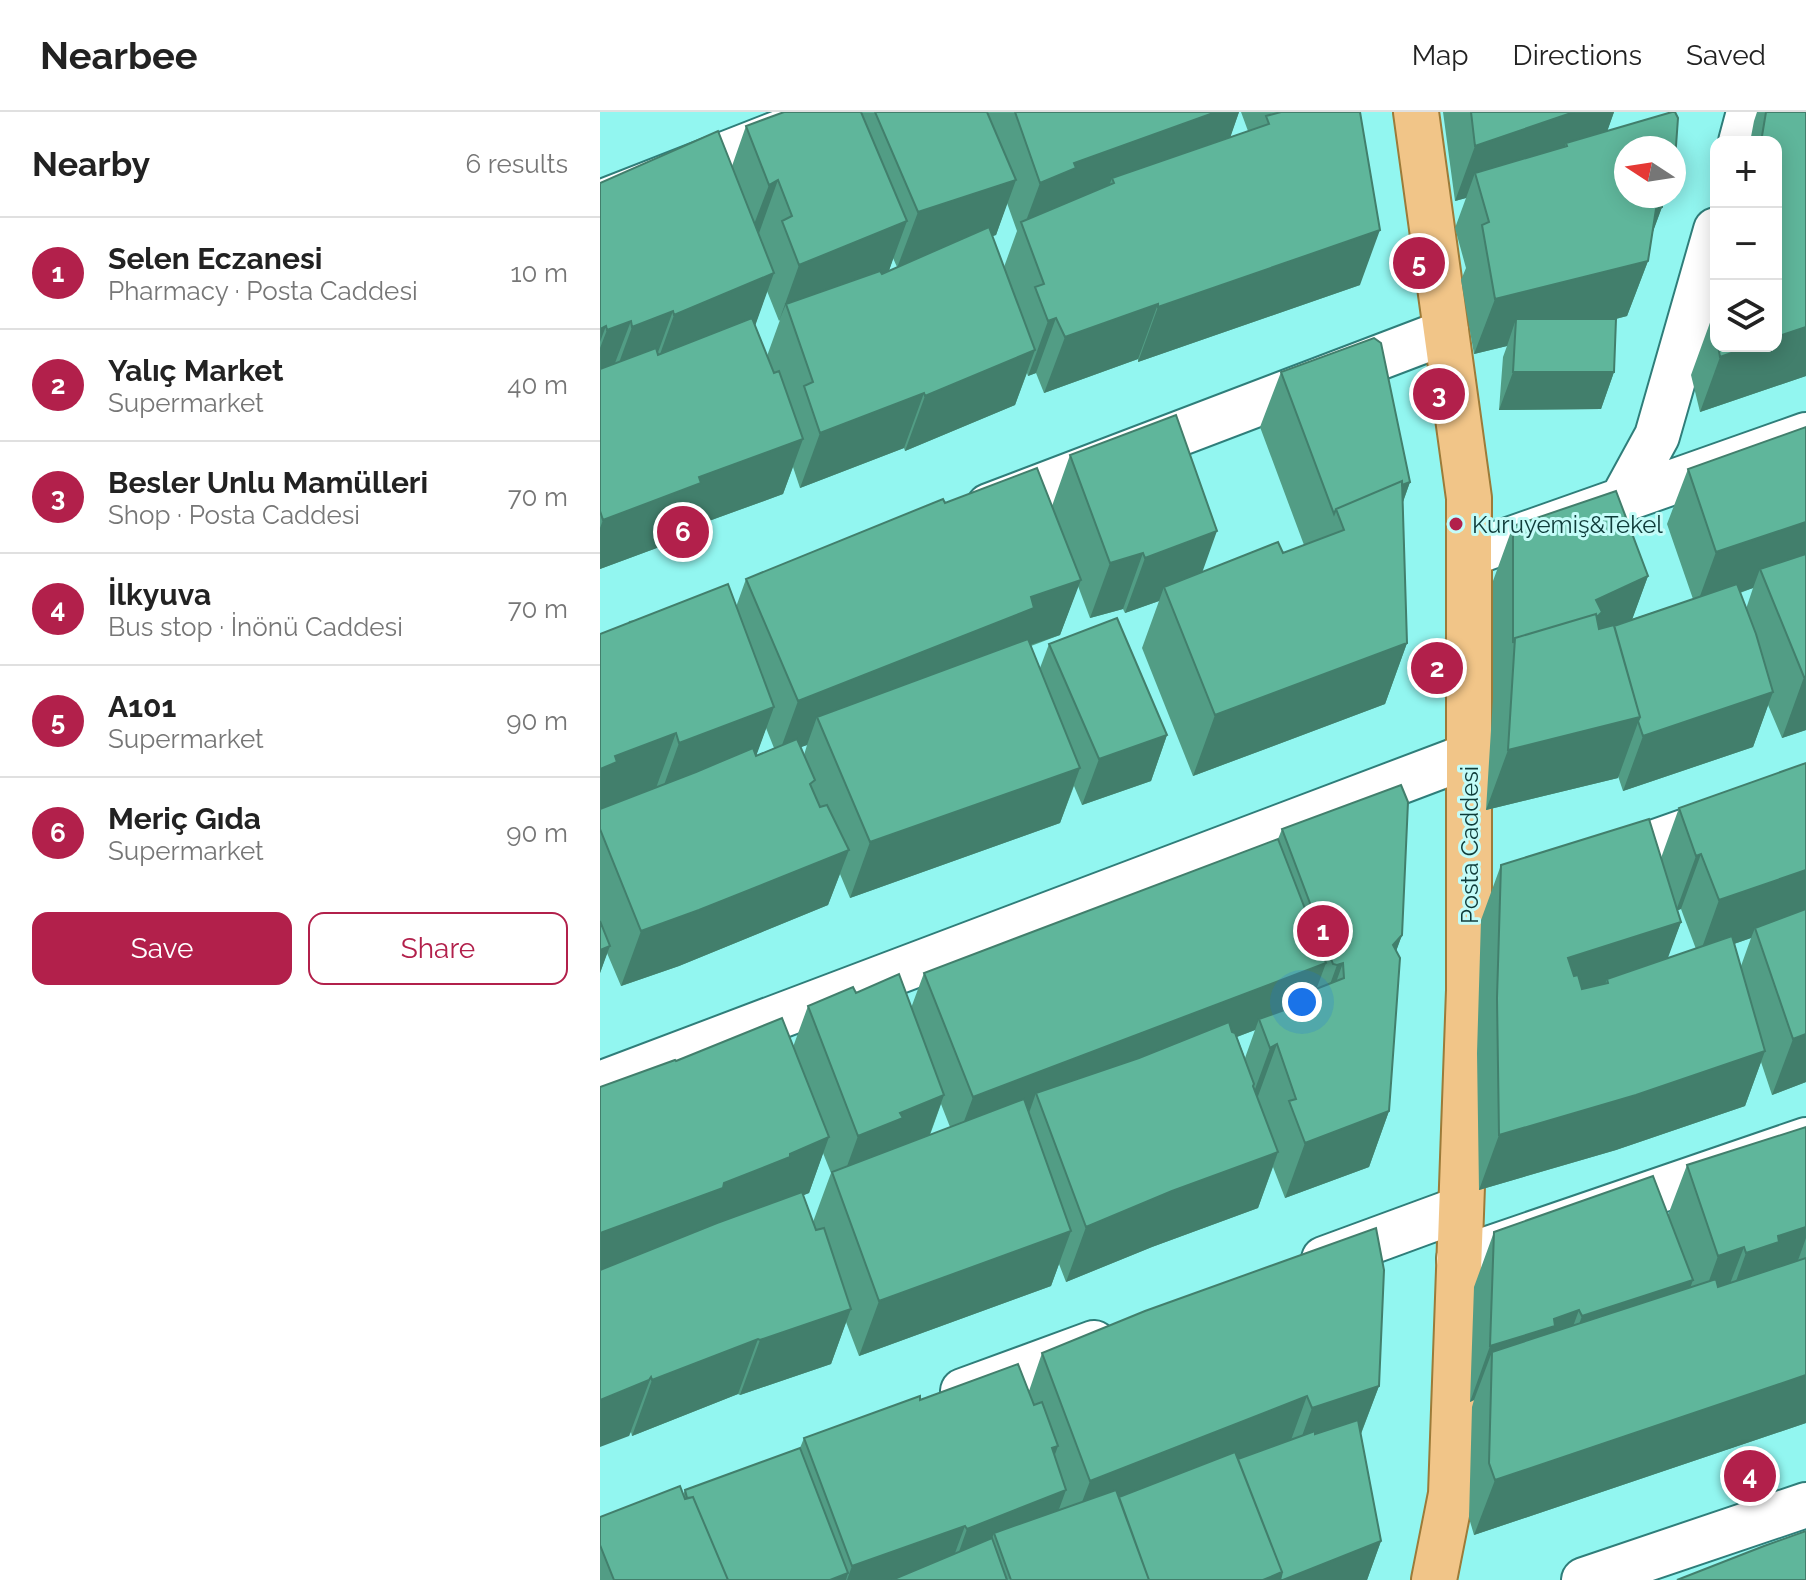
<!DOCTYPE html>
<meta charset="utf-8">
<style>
body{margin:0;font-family:Raleway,sans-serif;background:#f6f6f6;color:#222}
.controls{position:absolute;right:24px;top:24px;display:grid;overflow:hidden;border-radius:16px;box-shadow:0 4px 20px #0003}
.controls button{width:72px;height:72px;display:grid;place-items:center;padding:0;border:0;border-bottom:2px solid #e0e0e0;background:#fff;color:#222;font:40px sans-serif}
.compass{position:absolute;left:1014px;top:24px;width:72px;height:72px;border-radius:50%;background:#fff;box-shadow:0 4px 20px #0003;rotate:282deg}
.you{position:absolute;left:702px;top:890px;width:28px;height:28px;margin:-20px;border:6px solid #fff;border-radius:50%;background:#1a73e8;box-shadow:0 0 0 12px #1a73e833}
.badge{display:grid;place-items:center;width:52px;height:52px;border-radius:50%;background:#b2204b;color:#fff;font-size:26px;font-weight:700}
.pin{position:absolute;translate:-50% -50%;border:4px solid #fff;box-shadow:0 2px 8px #0006}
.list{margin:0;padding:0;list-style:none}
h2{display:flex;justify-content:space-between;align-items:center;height:104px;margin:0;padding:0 32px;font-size:34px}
h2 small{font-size:26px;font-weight:400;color:#767676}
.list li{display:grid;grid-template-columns:52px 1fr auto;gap:24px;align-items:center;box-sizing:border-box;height:112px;padding:0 32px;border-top:2px solid #e0e0e0}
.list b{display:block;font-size:30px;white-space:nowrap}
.list p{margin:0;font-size:26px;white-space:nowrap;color:#767676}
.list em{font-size:26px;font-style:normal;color:#767676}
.actions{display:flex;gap:16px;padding:24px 32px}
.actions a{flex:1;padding:18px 0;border:2px solid #b2204b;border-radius:16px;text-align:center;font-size:28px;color:#b2204b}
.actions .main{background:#b2204b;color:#fff}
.icon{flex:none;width:44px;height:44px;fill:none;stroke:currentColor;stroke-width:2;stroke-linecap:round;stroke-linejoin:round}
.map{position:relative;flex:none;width:1206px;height:1468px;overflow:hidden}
header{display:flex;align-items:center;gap:48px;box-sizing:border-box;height:112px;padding:0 40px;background:#fff;border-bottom:2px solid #e0e0e0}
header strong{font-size:38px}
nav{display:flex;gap:44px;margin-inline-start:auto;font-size:28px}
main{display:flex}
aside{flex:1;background:#fff}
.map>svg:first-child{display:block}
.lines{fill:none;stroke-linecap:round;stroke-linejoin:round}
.minor-casing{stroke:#2f7e7a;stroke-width:48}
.major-casing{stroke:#9c7b39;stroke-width:48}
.minor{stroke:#fff;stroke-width:44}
.major{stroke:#f1c588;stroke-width:44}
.wall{fill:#529d85;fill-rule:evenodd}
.shaded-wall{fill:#427f6c}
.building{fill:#5fb69b;stroke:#427f6c;stroke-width:2}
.poi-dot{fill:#b2204b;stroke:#c4fcf8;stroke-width:3}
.labels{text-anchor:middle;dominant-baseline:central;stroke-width:6;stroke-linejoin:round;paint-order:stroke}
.poi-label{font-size:24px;fill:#0e3b39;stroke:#c4fcf8;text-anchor:start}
.street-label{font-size:24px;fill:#0e3b39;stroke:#c4fcf8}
</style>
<header>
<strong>Nearbee</strong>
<nav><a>Map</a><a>Directions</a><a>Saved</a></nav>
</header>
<main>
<aside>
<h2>Nearby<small>6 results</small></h2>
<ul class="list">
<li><span class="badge">1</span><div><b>Selen Eczanesi</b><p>Pharmacy · Posta Caddesi</p></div><em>10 m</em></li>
<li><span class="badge">2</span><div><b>Yalıç Market</b><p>Supermarket</p></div><em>40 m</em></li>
<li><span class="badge">3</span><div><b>Besler Unlu Mamülleri</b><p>Shop · Posta Caddesi</p></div><em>70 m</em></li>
<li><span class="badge">4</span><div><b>İlkyuva</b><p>Bus stop · İnönü Caddesi</p></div><em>70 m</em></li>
<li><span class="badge">5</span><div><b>A101</b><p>Supermarket</p></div><em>90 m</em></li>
<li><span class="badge">6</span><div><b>Meriç Gıda</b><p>Supermarket</p></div><em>90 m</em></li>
</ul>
<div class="actions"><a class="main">Save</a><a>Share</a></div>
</aside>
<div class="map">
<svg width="1206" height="1468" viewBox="0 0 1206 1468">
<rect width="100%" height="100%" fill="#92f6f0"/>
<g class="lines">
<g class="minor-casing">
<path id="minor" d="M1141,30l8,-30
M0,91l233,-91
M1022,388l35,-64 59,-206
M389,394l457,-174
M869,442l337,-119
M999,750l207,-73
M0,972l868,-328
M724,1147l136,-50
M859,1147l347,-119
M363,1279l131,-48
M984,1468l222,-75"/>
</g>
<g class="major-casing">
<path id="major" d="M816,0l53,386v492l-18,504 -17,86"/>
</g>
<use href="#minor" class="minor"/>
<use href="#major" class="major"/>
</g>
<path class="wall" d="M184,0h455l-9,25 18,-6 -7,-19h119v173l-222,77v-3l-94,34 -8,-20 -8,3 -1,-3 -12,32 -110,46 -1,-3 -104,40 -7,-21 -10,27 -99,36 -3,9 -81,30v-386l132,-17 14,-40zM407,91l10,28 -13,36 -12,-31 4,-1zM293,146l4,9 -8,4zM167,179l12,30 1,-1 -13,36 -12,-31z
M843,0h171l-7,19 65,-19h3l3,6 -4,45v-15h-48v48h36v11l-11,29 -3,25 -21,55 -11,3 -2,53 -13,37 -102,1 4,-53 4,-11 -33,8 -13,-74 5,-12 -11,-40 11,-30 -11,3z
M1157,0h49v264l-106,36 -9,-37 25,-69v40h60v-204h-26l4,-21z
M681,260l129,110 -7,20 4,141 -22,61 -192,72 -51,-128 17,-47 -34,12 -2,-4 -33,9 -12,-32 -18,49 -29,11 9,22 9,-24 118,91 -16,46 -69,24 -8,-19 -14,37 -210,75 -10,-24 -12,31 -149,61 -58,20 -14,-33 -7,20v-339l28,-10 1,-3 107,-14 10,-28 199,-76 107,3 18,-51 132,117 81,-19 21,-8 -44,-118zM166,616l8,20 -18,8v-1zM207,633l-3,10 -4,-8z
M1206,315v303l-24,8 -14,-33 -15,42 -130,44 -5,-15v2l-132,32 7,-112v-117l20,-55 135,50 -16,43 61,-20 -26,-75 21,-55zM1153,476l-7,21 -6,-16z
M1206,651v319l-34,13 -11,-33 -16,44 -129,44 -137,40 -2,-137 4,-133 20,-55 160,-7 18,-50zM1081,797l15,40 -29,9 14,-36 -4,-12zM1151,826l-10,28 -7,-22z
M682,717l120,106 -6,16 -7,160 -20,56 -84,31 -12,-31 -15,41 -106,39 -86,35 -7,-18 -8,22 -192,70 -13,-34 -15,42 -91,31 -2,-1 -106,42 -1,-4 -2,4 47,-375 117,-14 15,-41 48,-13 55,15 13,-35 354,-134zM655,918l-10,28 -8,-21zM341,992l9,23 -20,8zM223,1041l8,20 -18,49 -10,-27 6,-2z
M1206,1015v296l-332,112 -5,-17 3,-111 2,-7 -4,2 4,-115 20,-55 174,-17 19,-50z
M442,1241l337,33 -18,48 20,107 -14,39h-767v-63l83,-22 2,-5 115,-42 4,-10 116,-38 109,-9z"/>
<path class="shaded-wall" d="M616,0h23l-12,35 -113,36 -2,-5 -8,22 -81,29 17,-46 34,-20z
M974,0h40l-14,40 -33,-6 -1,-3 -8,23 -83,7 -9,25 -11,3 20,-55z
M178,68l-20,56 -10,4 21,-55z
M416,68l-20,55 -99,33 21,-56z
M1056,84l6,11 -20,55 6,-1 -21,55 -112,28 1,-25 -9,27 -33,8 21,-55z
M307,109l-20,55 -101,28 -7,17 20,-56z
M780,118l-20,55 -222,77 20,-55z
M174,161l-20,56 -100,42 20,-56z
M558,192l-20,55 -94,34 21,-56z
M73,199l-20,55 -41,16 20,-55z
M456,206l-20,55 -8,3 20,-55z
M31,209l-21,55 -10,4v-32l7,-18z
M6,214l-6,16v-13z
M1206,215v49l-106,36 20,-55 31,-11h25v-9z
M435,238l-20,55 -110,46 20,-55z
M913,260h101l-13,37 -102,1z
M324,281l-20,55 -104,40 20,-55z
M203,327l-20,55 -99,36 -3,9 -81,30v-41l3,-8 96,-43z
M810,370l-20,56 -46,-8 -7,-17z
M1206,410v49l-46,-2 -7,19 -57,19 20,-55z
M617,419l-20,56h-33l-5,14 -34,12 20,-55z
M543,441l-20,56 -33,9 20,-55z
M1048,464l-20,55 -47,37 15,-68z
M481,468l-21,55 -243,82 -10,28 -29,11 20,-55 233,-104z
M807,531l-22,61 -192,72 22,-61z
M1204,565h2v53l-24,8z
M1173,580l-20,55 -130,44 20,-55z
M174,595l-20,55 -95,37 20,-56z
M1040,605l-22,61 -132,32 22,-60z
M76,621l-20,55 -56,22v-41l15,-13z
M567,623l-16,46 -69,24 17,-46z
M480,656l-20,55 -210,75 20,-56z
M249,738l-21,55 -149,61 -58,20 20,-55z
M1101,742l-20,55 -5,2 20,-55z
M1206,758v49l-51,9 -4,10 -52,18 20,-56z
M1081,810l-20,55 -53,6 -1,-4 -6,17 -53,17 20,-55z
M802,823l-20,55 11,-45z
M10,834l-10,27v-23z
M726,851l-17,46 -13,-3 -3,-8 -7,20 -27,1 -4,11 -213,80 -6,-17 -8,23 -72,27 17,-46z
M743,851l-20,55 -6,2 20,-55z
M1206,922v48l-34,13 21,-56z
M677,932l-20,55 -7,4 20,-55z
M1165,939l-20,55 -129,44 -137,40 20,-55z
M344,983l-20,55 -42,24 -44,17 20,-55 42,-23z
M789,999l-20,56 -84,31 20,-55z
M229,1025l-20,56 -209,88v-48l124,-50z
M678,1040l-20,56 -106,39 -86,35 20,-55 86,-36z
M1206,1115v11l-15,42 -65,29 20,-56 32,-17z
M471,1119l-20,55 -192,70 20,-55z
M1144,1135l-21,55 -25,9 20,-55z
M1093,1168l-20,55 -111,37 20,-56z
M251,1197l-20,55 -91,31 20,-55z
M979,1198l-20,55 -67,-13 -18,48 -4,2 20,-56 64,-27z
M158,1227l-20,55 -106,42 20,-56z
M1206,1263v48l-332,112 21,-55z
M51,1265l-22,59 -29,11v-47z
M779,1274l-21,55 -66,23 20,-56z
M707,1284l-20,55 -218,85 21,-55z
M458,1334l-20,55 28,-11 -20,55 -52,-12 -14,38 -31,9 18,-51 85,-81z
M365,1414l-20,54h-98l5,-14z
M781,1429l-14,39h-84z
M682,1460l-2,8h-17z
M248,1461l-2,7h-16z"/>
<path class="building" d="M184,0h77l46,109 -108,44 -17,-44 10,-5 -14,-36 -9,5 -23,-59z
M275,0h112l29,68 -98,32z
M415,0h201l-142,51 2,5 -36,15z
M681,0h79l20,118 -222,77v-3l-93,33 -9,-19 -8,3 -13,-34 9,-3 -23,-62 93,-39 -2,-5 157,-54 -3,-8z
M871,0h103l-99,34z
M1072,0h3l3,6 -3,42 -1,-12h-48v48h36v11l-6,2 -8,52 -153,38 -13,-74 7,-3 -14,-49 92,-27 -1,-3z
M1166,0h40v215l-30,10v-195h-15z
M118,19l56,142 -100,42 -1,-4 -41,16 -1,-6 -24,9 -1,-4 -6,3v-146z
M389,115l46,123 -110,46 -1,-3 -104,40 -16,-47 9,-4 -27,-78 94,-33 2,3z
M1116,195v32l-5,-19z
M152,206l22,55 5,-2 24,68 -104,38 2,6 -98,37 -3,-9v-142l56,-21 2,7z
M916,207h100l-2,53h-101z
M774,226l7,5 29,139 -8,3v-4l-66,28 -2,5 -53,-142z
M1118,234h33l-31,11z
M576,303l41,116 -72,27 -2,-5 -33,10 -40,-108z
M1206,315v95l-90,30 -28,-83z
M437,356l44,112 -50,17 3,11 -236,93 -52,-122 197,-80 2,4z
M802,369l5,162 -192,72 -51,-128 114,-45 5,11 61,-23 -8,-21z
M1016,379l32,85 -52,24 6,12 -5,5 -1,-3 -81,24 -2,5v-117z
M1206,442v123h-2l-44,-108z
M128,472l46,123 -95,36 -3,-10 -61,23 2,6 -17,7v-135z
M1137,472l19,50 17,58 -130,44 -5,-15 2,-4 -26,-91z
M996,502l3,15 15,-4 26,92 -132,33 7,-112z
M517,506l50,117 -68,24 -50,-115z
M428,527l52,129 -210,74 -53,-125z
M197,627l18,41 -5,4 10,23 7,-2 22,45 -150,60 -58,21 -41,-102v-20l96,-37 57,-24 3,8z
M1206,651v107l-87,30 -18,-46 -5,2 -17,-48z
M801,673l7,17 -6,133 -9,10 7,13 -11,153 -84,32 -16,-42 7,-2 -19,-55 -7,4 -11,-29 37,-13 -3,-8 51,-20 -1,-15 -6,2 -4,-1 -51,-135z
M1049,707l32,103 -113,36 6,18 4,-1 4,14 26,-6 -1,-4 125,-43 33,115 -129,44 -137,40 -2,-137 4,-133z
M678,727l48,124 -353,134 -49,-124z
M1206,797v125l-13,5 -38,-111z
M0,809l10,25 -10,4z
M299,862l45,121 -44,18 3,5 -45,18 -50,-130 45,-19 3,6z
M182,906l47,119 -39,17v3l-66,26 -1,5 -123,45v-146l75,-27 1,1z
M629,910l3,10 3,1 19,51 -1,2 25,66 -106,39 -86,36 -50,-134 103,-35z
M424,987l47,132 -192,70 -47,-129z
M1206,1015v100l-28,9 1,6 -33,11 -2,-6 -26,9 -31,-91z
M1053,1064l40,104 -111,36 -3,-6 -25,9 1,7 -65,20 4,-114z
M202,1080l14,38 8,-2 27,81 -91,31 -2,-1 -106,41 -1,-3 -2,3 -49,20v-130l117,-47z
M776,1116l8,42 -5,116 -67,22 -5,-12 -217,85 -48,-128 103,-42z
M1206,1146v117l-311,105 -6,-17 3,-111 224,-73 2,8z
M418,1252l16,41 8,-3 16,44 -6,2 14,42 -99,39 -2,-3 -113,40 -48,-128 116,-42v4z
M758,1308l23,121 -98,39h-3l2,-8 -44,-113 77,-28v3z
M200,1336l48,125 -18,7h-102l-35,-83 -6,1 -2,-8z
M635,1340l47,120 -19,8h-114l-30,-83z
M80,1374l5,13 8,-2 35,83h-114l-14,-35v-28z
M516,1378l33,90h-138l-17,-47z
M1206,1419v49h-129l87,-34z
M392,1426l15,42h-115z"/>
<circle class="poi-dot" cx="856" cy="412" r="8"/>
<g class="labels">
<g class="poi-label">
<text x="872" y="412">Kuruyemiş&amp;Tekel</text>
</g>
<g class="street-label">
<text transform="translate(869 733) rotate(-90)">Posta Caddesi</text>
</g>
</g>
</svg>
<div class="controls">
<button>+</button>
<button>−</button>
<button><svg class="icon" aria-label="layers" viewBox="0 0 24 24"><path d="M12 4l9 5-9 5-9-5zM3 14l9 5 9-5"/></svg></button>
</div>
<svg class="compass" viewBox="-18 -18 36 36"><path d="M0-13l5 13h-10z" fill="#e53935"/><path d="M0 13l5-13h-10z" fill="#767676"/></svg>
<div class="you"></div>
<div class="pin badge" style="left:723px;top:819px">1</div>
<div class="pin badge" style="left:837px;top:556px">2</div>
<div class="pin badge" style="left:839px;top:282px">3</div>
<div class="pin badge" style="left:1150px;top:1364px">4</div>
<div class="pin badge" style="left:819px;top:151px">5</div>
<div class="pin badge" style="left:83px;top:420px">6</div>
</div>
</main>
